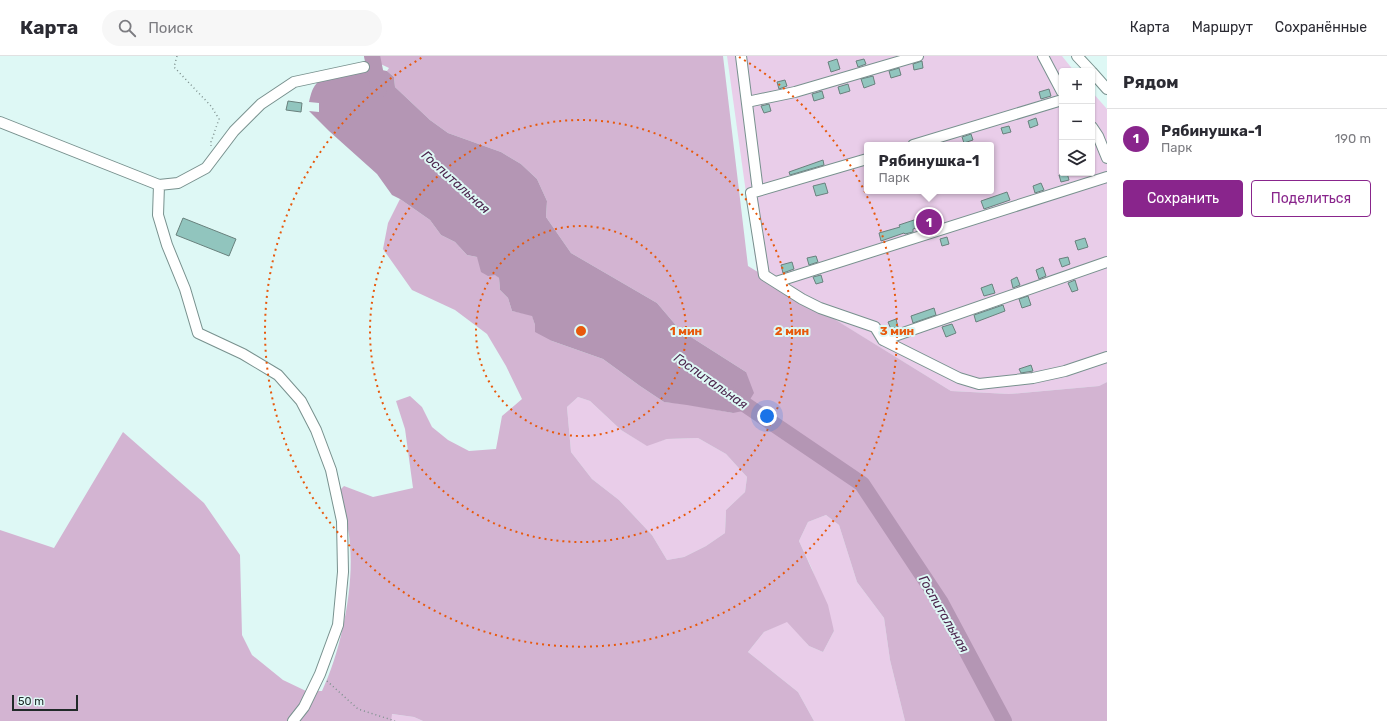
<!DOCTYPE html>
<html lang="ru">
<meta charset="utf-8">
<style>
body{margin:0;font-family:Rubik,sans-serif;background:#f7f7f7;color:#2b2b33}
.controls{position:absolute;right:12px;top:12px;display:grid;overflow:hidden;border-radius:4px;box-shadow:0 1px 3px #0004}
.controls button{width:36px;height:36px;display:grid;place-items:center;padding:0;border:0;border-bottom:1px solid #e1e1e2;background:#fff;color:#2b2b33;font:20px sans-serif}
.scale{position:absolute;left:12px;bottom:10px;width:66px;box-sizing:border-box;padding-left:4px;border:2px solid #202a29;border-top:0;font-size:11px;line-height:14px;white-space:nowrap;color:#202a29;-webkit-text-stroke:3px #def8f5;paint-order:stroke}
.you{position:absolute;left:767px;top:360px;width:14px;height:14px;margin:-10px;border:3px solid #fff;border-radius:50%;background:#1a73e8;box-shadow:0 0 0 6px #1a73e833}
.badge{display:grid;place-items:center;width:26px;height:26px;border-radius:50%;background:#89258c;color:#fff;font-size:13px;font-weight:700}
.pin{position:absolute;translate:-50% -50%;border:2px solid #fff;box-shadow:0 1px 4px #0006}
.popup{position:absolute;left:864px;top:86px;width:130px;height:52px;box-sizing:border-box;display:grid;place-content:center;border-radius:4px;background:#fff;filter:drop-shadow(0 1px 3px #0005);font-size:13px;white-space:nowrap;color:#7c7c81}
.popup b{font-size:15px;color:#2b2b33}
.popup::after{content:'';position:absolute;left:50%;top:100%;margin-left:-8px;border:8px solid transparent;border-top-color:#fff}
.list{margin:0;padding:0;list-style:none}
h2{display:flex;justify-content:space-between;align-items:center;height:52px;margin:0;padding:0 16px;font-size:17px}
h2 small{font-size:13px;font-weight:400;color:#7c7c81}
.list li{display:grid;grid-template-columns:26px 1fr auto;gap:12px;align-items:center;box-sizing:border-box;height:60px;padding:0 16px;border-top:1px solid #e1e1e2}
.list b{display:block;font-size:15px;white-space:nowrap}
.list p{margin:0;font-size:13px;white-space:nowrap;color:#7c7c81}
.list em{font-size:13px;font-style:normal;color:#7c7c81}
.actions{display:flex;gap:8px;padding:12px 16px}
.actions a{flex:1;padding:9px 0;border:1px solid #89258c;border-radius:4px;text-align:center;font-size:14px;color:#89258c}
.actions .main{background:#89258c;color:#fff}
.icon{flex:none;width:22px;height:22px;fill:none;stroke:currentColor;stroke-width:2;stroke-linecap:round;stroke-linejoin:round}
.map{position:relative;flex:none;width:1107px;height:665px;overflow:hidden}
header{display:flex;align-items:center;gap:24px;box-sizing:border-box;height:56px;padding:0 20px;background:#fff;border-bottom:1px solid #e1e1e2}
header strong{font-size:19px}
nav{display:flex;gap:22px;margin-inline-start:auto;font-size:14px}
.search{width:280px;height:36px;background:#f7f7f7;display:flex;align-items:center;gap:10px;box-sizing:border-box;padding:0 14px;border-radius:22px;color:#7c7c81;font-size:15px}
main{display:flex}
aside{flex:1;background:#fff}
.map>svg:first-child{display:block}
.green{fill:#e9cde9;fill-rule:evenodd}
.forest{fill:#d3b4d2;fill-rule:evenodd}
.water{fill:#b496b4}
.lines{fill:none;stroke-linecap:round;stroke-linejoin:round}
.river{stroke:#b496b4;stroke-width:16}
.building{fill:#91c5be;stroke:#69817d}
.minor-casing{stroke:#78918e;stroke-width:12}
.path{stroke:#7e908e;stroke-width:1.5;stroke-dasharray:1 3;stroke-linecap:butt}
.minor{stroke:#fff;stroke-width:10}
.ring{fill:none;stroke:#e8590c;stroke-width:2;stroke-dasharray:2 4}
.labels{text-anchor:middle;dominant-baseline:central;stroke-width:4;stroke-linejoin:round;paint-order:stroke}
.water-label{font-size:13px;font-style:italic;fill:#4c254d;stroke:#def8f5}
.centre{fill:#e8590c;stroke:#def8f5;stroke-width:2}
.ring-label{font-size:12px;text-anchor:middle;font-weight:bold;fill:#e8590c;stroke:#def8f5;stroke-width:4;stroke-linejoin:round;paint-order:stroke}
</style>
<header>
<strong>Карта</strong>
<div class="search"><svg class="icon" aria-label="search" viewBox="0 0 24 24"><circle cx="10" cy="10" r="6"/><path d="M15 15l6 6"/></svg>Поиск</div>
<nav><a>Карта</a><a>Маршрут</a><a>Сохранённые</a></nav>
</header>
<main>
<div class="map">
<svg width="1107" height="665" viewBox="0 0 1107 665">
<rect width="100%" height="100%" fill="#def8f5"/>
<path class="green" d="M727,0h335l12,15h-12v102h30v-81l15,17v273l-8,4 -90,8 -58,-3 -194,-119zM867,89h124v46h-124z
M578,341l12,4 31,29 25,15 21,-6 31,-1 28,16 21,23 -2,15 -19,18 -1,23 -19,13 -22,11 -17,3 -15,-25 -33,-35 -27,-21 -21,-27 -4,-45z
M826,459l13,10 18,57 27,36 6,42 15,61h-91l-16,-29 -50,-40 16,-20 23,-11 22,25 14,6 11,-21 -22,-62 -13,-28 9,-19z
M391,658l23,3 9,4h-32z"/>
<path class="forest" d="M364,0h359l25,210 203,125 58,3 90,-8 8,-4v339h-202l-15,-61 -6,-42 -27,-36 -18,-57 -13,-10 -18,7 -9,19 29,64 6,26 -11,21 -14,-6 -22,-24 -23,10 -16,20 50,40 16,29h-391l-9,-4 -22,-3 -1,7h-391v-191l54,18 69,-116 81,71 36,52 2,80 10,20 31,25 23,11h16c19,-40 32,-103 28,-146 -1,-18 -7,-37 -10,-55l4,-4 29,11 40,-9 -8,-59 -9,-28 14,-5 12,11 10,20 16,13 21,11 27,-2 6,-33 20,-17 -16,-33 -19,-32 -32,-24 -43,-20 -29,-41 5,-26 12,-24 30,21 11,15 14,7 12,13 10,2 22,21 1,12 8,8 4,13 20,4 3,10 17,16 51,18 37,27 24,16 23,2 46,9 13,-41 -66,-42 -23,-27 -86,-50 -25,-36 1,-16 -10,-22 -16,-15 -20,-12 -53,-19 -18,-13 -35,-33 -1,-10 -7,-6 2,-3zM578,341l12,4 31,29 26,16 20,-7 31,-1 28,16 21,23 -2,15 -19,18 -1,23 -19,13 -22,11 -17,3 -15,-25 -33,-35 -27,-21 -21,-27 -4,-45z"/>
<path class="water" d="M376,13l11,2 7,6 1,10 35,33 18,13 53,19 20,12 16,15 10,22 -1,16 25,36 86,50 23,27 66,42 8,21 -11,18 -10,2 -46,-8 -23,-3 -24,-16 -37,-27 -51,-18 -17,-9v-7l-3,-9 -20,-5 -4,-13 -8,-8 -1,-12 -4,-3 -7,1 -7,-4 -4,-15 -10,-2 -12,-13 -14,-7 -11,-15 -30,-21 -8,-4 -15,-21 -48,-43 -20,-20 10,1v-9l-10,-1c2,-8 3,-15 10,-21z"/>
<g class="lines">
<path class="river" d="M372,0l7,34
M728,337l134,91 79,119 63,118"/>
</g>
<path class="building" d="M837,3l3,10 -9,3 -3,-10z
M864,3l2,5 -8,3 -2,-6z
M922,5l1,7 -9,2 -1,-6z
M899,12l2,7 -10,3 -2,-7z
M873,20l2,8 -11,4 -3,-9z
M785,24l2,6 -8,3 -2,-7z
M848,28l2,7 -10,3 -2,-7z
M1049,33l2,7 -10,3 -2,-7z
M822,35l2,7 -10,3 -2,-7z
M288,45l14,2 -1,9 -15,-2z
M769,48l2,7 -7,2 -3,-7z
M1036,62l2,7 -8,3 -2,-7z
M1009,70l2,6 -8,2 -2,-6z
M971,78l2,6 -9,3 -2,-6z
M823,104l1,5 -34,10 -1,-3z
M1067,117l2,7 -8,2 -2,-7z
M825,127l3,10 -12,3 -3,-10z
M1041,127l3,7 -9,3 -2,-7z
M1007,136l3,8 -26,9 -3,-8z
M923,161l3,8 -13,4v3l-8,2 -1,-1 -23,8 -2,-8 21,-6 -1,-2z
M183,162l53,21 -7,17 -53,-21z
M947,181l2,7 -7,2 -2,-7z
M1085,182l3,9 -10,3 -3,-9z
M816,200l2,6 -9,3 -2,-7z
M1068,201l2,7 -8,3 -3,-8z
M792,206l2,7 -11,4 -2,-8z
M1043,211l3,9 -7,3 -3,-9z
M821,219l2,7 -7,2 -3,-7z
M1017,221l3,8 -7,3 -2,-8z
M1075,224l3,10 -6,2 -4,-9z
M992,228l3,9 -11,3 -3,-8z
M1028,240l3,9 -9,3 -3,-9z
M1003,249l2,6 -29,11 -2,-7z
M934,252l2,7 -23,8 -2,-7z
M896,263l2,8 -7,2 -3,-7z
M952,268l4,9 -10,4 -4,-10z
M1031,309l2,6 -12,2 -2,-4z"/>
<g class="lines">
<g class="minor-casing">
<path id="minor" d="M741,0l17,135
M1043,0l19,36
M1077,0l14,15
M1092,16l15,17
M747,46l48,-10 123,-36
M0,66l159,63 19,-2 28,-15 28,-37 27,-27 33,-22 70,-15
M1092,71l6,9 9,22
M913,89l149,-45
M867,103l-116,34 13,82 38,24 18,9 55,19 8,13 76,38 20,6 54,-6 32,-7 42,-14
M159,129l-1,30 9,30 18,44 13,44 45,21 35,21 23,26 15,29 15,40 11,51 1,51 -5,53 -18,49 -16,33 -11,14
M776,226l331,-105
M883,284l224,-78"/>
</g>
<path class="path" d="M177,0l-3,11 37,39 8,13 -8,23v4
M327,625l31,28 37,12"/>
<use href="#minor" class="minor"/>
</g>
<g class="ring">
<circle cx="581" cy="275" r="105"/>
<circle cx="581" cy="275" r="211"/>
<path d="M739 1A316 316 0 1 1 423 1"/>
</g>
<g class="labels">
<g class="water-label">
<text transform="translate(456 126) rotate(42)">Госпитальная</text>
<text transform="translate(711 325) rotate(35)">Госпитальная</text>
<text transform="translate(944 558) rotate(60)">Госпитальная</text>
</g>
</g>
<circle cx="581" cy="275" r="6" class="centre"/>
<g class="ring-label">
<text x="686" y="279">1 мин</text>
<text x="792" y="279">2 мин</text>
<text x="897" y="279">3 мин</text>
</g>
</svg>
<div class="controls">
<button>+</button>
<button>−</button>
<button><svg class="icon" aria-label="layers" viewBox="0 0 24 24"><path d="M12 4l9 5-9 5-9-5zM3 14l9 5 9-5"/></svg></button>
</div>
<div class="scale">50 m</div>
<div class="you"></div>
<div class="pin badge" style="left:929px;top:166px">1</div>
<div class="popup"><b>Рябинушка-1</b>Парк</div>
</div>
<aside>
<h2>Рядом<small></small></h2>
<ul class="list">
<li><span class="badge">1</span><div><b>Рябинушка-1</b><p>Парк</p></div><em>190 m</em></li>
</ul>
<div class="actions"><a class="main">Сохранить</a><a>Поделиться</a></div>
</aside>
</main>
